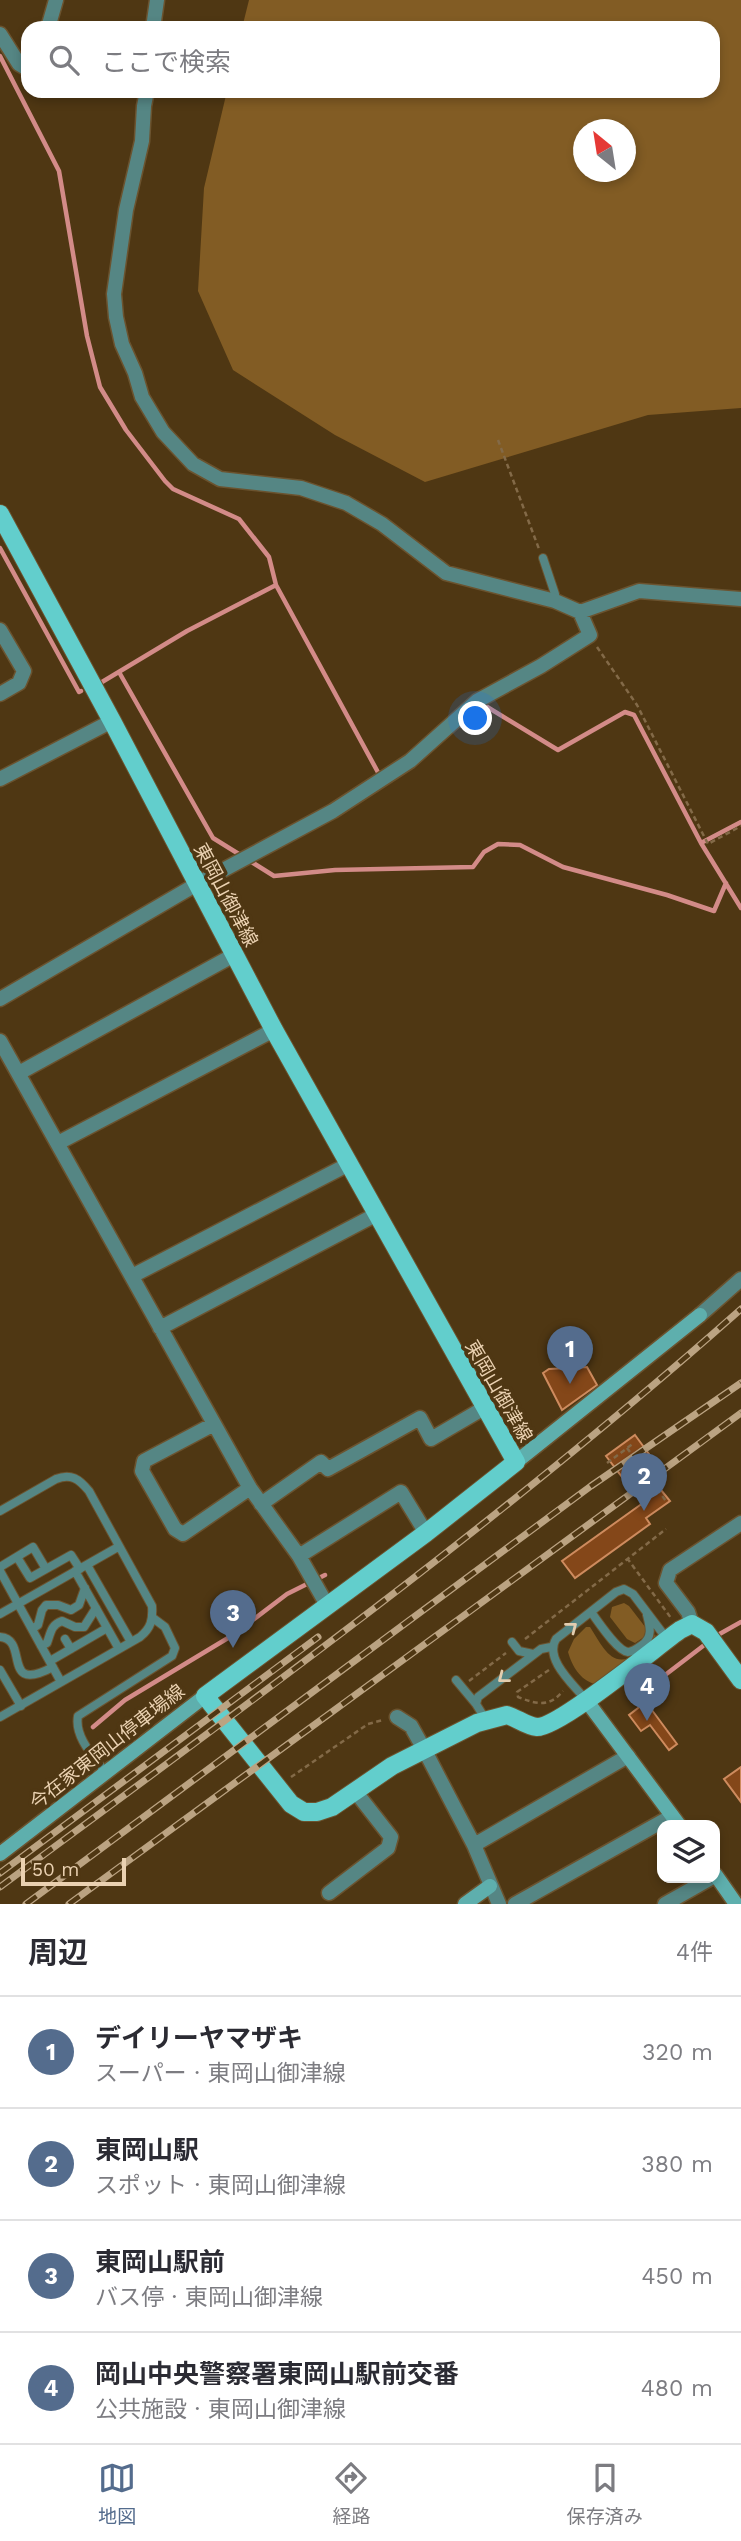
<!DOCTYPE html>
<html lang="ja">
<meta charset="utf-8">
<style>
body{margin:0;font-family:"Work Sans","Noto Sans JP",sans-serif;background:#f7f7f7;color:#2b2b33}
.controls{position:absolute;right:21px;bottom:21px;display:grid;overflow:hidden;border-radius:14px;box-shadow:0 4px 10px #0003}
.controls button{width:63px;height:63px;display:grid;place-items:center;padding:0;border:0;border-bottom:2px solid #e1e1e2;background:#fff;color:#2b2b33;font:35px sans-serif}
.compass{position:absolute;left:573px;top:119px;width:63px;height:63px;border-radius:50%;background:#fff;box-shadow:0 4px 10px #0003;rotate:330deg}
.scale{position:absolute;left:21px;bottom:18px;width:105px;box-sizing:border-box;padding-left:7px;border:4px solid #ead1b1;border-top:0;font-size:19px;line-height:24px;white-space:nowrap;color:#ead1b1;-webkit-text-stroke:5px #4f3713;paint-order:stroke}
.you{position:absolute;left:476px;top:719px;width:24px;height:24px;margin:-18px;border:5px solid #fff;border-radius:50%;background:#1a73e8;box-shadow:0 0 0 10px #1a73e833}
.badge{display:grid;place-items:center;width:46px;height:46px;border-radius:50%;background:#546c8d;color:#fff;font-size:23px;font-weight:700}
.pin{position:absolute;translate:-50% -58px;filter:drop-shadow(0 2px 4px #0008)}
.pin::after{content:'';position:absolute;top:37px;width:24px;height:21px;background:inherit;clip-path:polygon(0 0,100% 0,50% 100%)}
.list{margin:0;padding:0;list-style:none}
h2{display:flex;justify-content:space-between;align-items:center;height:91px;margin:0;padding:0 28px;font-size:30px}
h2 small{font-size:23px;font-weight:400;color:#7c7c81}
.list li{display:grid;grid-template-columns:46px 1fr auto;gap:21px;align-items:center;box-sizing:border-box;height:112px;padding:0 28px;border-top:2px solid #e1e1e2}
.list b{display:block;font-size:26px;white-space:nowrap}
.list p{margin:0;font-size:23px;white-space:nowrap;color:#7c7c81}
.list em{font-size:23px;font-style:normal;color:#7c7c81}
.icon{flex:none;width:38px;height:38px;fill:none;stroke:currentColor;stroke-width:2;stroke-linecap:round;stroke-linejoin:round}
.map{position:relative;flex:none;width:741px;height:1904px;overflow:hidden}
.search{position:absolute;background:#fff;box-shadow:0 4px 10px #0003;left:21px;right:21px;top:21px;height:77px;display:flex;align-items:center;gap:18px;box-sizing:border-box;padding:0 24px;border-radius:21px;color:#7c7c81;font-size:26px}
.sheet{height:539px;background:#fff}
nav{display:flex;justify-content:space-around;align-items:center;box-sizing:border-box;height:98px;border-top:2px solid #e1e1e2;background:#fff;font-size:19px;color:#7c7c81}
nav a{display:grid;justify-items:center;gap:4px}
nav .on{color:#546c8d}
.map>svg:first-child{display:block}
.green{fill:#825c24;fill-rule:evenodd}
.lines{fill:none;stroke-linecap:round;stroke-linejoin:round}
.stream{stroke:#d38b88;stroke-width:4.5}
.building{fill:#844719;stroke:#ce8b5e;stroke-width:2}
.lane-casing{stroke:#6b532f;stroke-width:10}
.street-casing{stroke:#6b532f;stroke-width:17}
.secondary-casing{stroke:#6b532f;stroke-width:17}
.primary-casing{stroke:#6b532f;stroke-width:20}
.path{stroke:#836a48;stroke-width:2.5;stroke-dasharray:5 3.5;stroke-linecap:butt}
.lane{stroke:#558684;stroke-width:8}
.street{stroke:#558684;stroke-width:14}
.secondary{stroke:#5eafad;stroke-width:14}
.primary{stroke:#62cecc;stroke-width:18}
.rail-casing{stroke:#bba382;stroke-width:7}
.rail{stroke:#4f3713;stroke-width:4.5;stroke-dasharray:13;stroke-linecap:butt}
.oneway{stroke:#e3cdaf}
.labels{text-anchor:middle;dominant-baseline:central;stroke-width:7;stroke-linejoin:round;paint-order:stroke}
.street-label{font-size:19px;fill:#ead1b1;stroke:#4f3713}
</style>
<div class="map">
<svg width="741" height="1904" viewBox="0 0 741 1904">
<rect width="100%" height="100%" fill="#4f3713"/>
<path class="green" d="M249,0h492v408l-93,7 -223,67 -90,-47 -102,-65 -35,-79 6,-103 23,-97h486v-63h-471zM584,130h42v42h-42z
M624,1603l5,3 17,22 -2,9 -9,6 -8,-4 -17,-22 2,-10z
M586,1627h4c12,18 22,44 46,27 9,-6 14,-10 19,-20l2,6 -62,44c-15,-4 -23,-18 -27,-32l6,-13z"/>
<g class="lines">
<path class="stream" d="M0,56l59,115 28,165 13,51 26,43 39,51 8,8 66,30 30,38 7,28 104,191
M0,548l79,144 2,-1
M119,672l94,166 29,18
M102,682l85,-51 89,-46
M461,725l23,-20 74,45 67,-38 9,3 67,128 40,65
M701,843l40,-21
M250,861l24,15 61,-6 138,-3 11,-15 14,-8 22,1 43,22 104,28 47,16 12,-28
M716,1636l25,-14
M639,1695l64,-49
M93,1727l32,-27 108,-65 54,-41 38,-19"/>
</g>
<path class="building" d="M587,1367l10,18 -35,25 -19,-37 6,-4z
M635,1435l22,30 -28,21 -23,-30z
M661,1490l9,11 -24,17 4,6 -75,54 -13,-17z
M646,1702l31,42 -8,6 -19,-25 -9,6 -12,-16z
M741,1767v35l-17,-23z"/>
<g class="lines">
<g class="lane-casing">
<path id="lane" d="M543,558l12,36v7
M0,1511l56,-32c15,-6 23,0 33,12l63,115c1,14 -1,22 -12,31l-140,80
M17,1557l13,21 16,-9
M87,1565l44,77
M0,1567l33,-20 13,22 25,-14 9,14
M0,1571l61,111
M75,1571l44,78
M591,1612c7,9 26,39 37,40 5,0 10,-4 14,-7 11,-8 8,-18 5,-30
M0,1614l118,-67
M32,1629l6,-4 4,-15 4,-5h12l13,5 8,-5 6,-17
M0,1637c30,2 0,58 53,30
M65,1639l6,10
M512,1642l7,9 14,3
M41,1646l6,-3c4,-11 4,-18 15,-22l13,6h9l12,-19
M50,1661l57,-33
M0,1670l21,36
M456,1680l20,24
M586,1700c-13,-16 -42,-41 -30,-61l60,-47 8,-3 9,5 34,45
M486,1720l-10,-16 2,-7 63,-48 10,-2
M106,1773c-12,-16 -32,-36 -28,-57l94,-60 3,-8 -10,-21 -12,-9"/>
</g>
<g class="street-casing">
<path id="street" d="M48,28l8,-28
M153,28l4,-28
M0,34l19,30 5,3 4,-2
M147,91l-3,15 -2,35 -16,69 -12,84 2,23 6,27 13,29 7,24 21,35 30,32 27,15 81,9 45,15 36,21 64,49 109,28 25,11 59,-21 102,8
M0,630l24,41 -5,12 -19,11
M0,779l112,-58
M0,999l197,-115 136,-73 77,-50 67,-60 64,-35 49,-31 -10,-23
M0,1041l250,447 49,68 28,49
M19,1073l215,-118
M58,1143l216,-113
M132,1276l217,-112
M700,1315l41,-36
M160,1328l217,-114
M214,1424l-70,37 -2,10 33,58 8,5 67,-46
M261,1504l60,-42 7,7 92,-51 11,21 53,-31
M299,1556l102,-64 25,41
M692,1624l-4,-12 -22,-29 4,-13 71,-47
M397,1717l14,9 14,25 49,94 25,59
M474,1845l154,-89
M329,1893l59,-45 3,-11 -36,-46
M515,1904l157,-88
M665,1904l46,-26"/>
</g>
<g class="secondary-casing">
<path id="secondary" d="M516,1462l184,-147
M586,1700l93,125
M0,1854l205,-158
M715,1874l21,30
M465,1904l25,-18"/>
</g>
<g class="primary-casing">
<path id="primary" d="M0,514l112,207 162,309 242,432 -90,71 -221,163 86,108 13,8h13l15,-5 60,-41 85,-43 30,-8c10,3 19,11 30,12 23,0 119,-80 143,-97l12,-6 14,8 35,48"/>
</g>
<path class="path" d="M498,440l41,109
M597,647l40,58 71,139 33,-18
M627,1448l39,53
M607,1463l27,-20
M623,1484l26,-19
M627,1558l44,60
M525,1639l141,-110
M549,1670l-32,22 1,5c18,7 31,11 45,-6
M469,1681l37,-28
M291,1777l77,-53 15,-4"/>
<use href="#lane" class="lane"/>
<use href="#street" class="street"/>
<use href="#secondary" class="secondary"/>
<use href="#primary" class="primary"/>
<g class="rail-casing">
<path id="rail" d="M0,1873l318,-236
M0,1887c252,-186 506,-370 741,-578
M26,1904l565,-418 150,-103
M69,1904l672,-491"/>
</g>
<use href="#rail" class="rail"/>
</g>
<defs><path id="oneway-chevron" d="M-2-3.5L2.5 0L-2 3.5" fill="none" stroke-width="1.6" stroke-linecap="round" stroke-linejoin="round" transform="scale(1.75)"/></defs>
<g class="oneway">
<use href="#oneway-chevron" transform="translate(572 1627) rotate(-38)"/>
<use href="#oneway-chevron" transform="translate(503 1678) rotate(142)"/>
</g>
<g class="labels">
<g class="street-label">
<text transform="translate(226 895) rotate(62)">東岡山御津線</text>
<text transform="translate(499 1391) rotate(60)">東岡山御津線</text>
<text transform="translate(107 1747) rotate(-38)">今在家東岡山停車場線</text>
</g>
</g>
</svg>
<div class="controls">
<button><svg class="icon" aria-label="layers" viewBox="0 0 24 24"><path d="M12 4l9 5-9 5-9-5zM3 14l9 5 9-5"/></svg></button>
</div>
<svg class="compass" viewBox="-18 -18 36 36"><path d="M0-13l5 13h-10z" fill="#e53935"/><path d="M0 13l5-13h-10z" fill="#7c7c81"/></svg>
<div class="scale">50 m</div>
<div class="you"></div>
<div class="pin badge" style="left:570px;top:1384px">1</div>
<div class="pin badge" style="left:644px;top:1511px">2</div>
<div class="pin badge" style="left:233px;top:1648px">3</div>
<div class="pin badge" style="left:647px;top:1721px">4</div>
<div class="search"><svg class="icon" aria-label="search" viewBox="0 0 24 24"><circle cx="10" cy="10" r="6"/><path d="M15 15l6 6"/></svg>ここで検索</div>
</div>
<section class="sheet">
<h2>周辺<small>4件</small></h2>
<ul class="list">
<li><span class="badge">1</span><div><b>デイリーヤマザキ</b><p>スーパー · 東岡山御津線</p></div><em>320 m</em></li>
<li><span class="badge">2</span><div><b>東岡山駅</b><p>スポット · 東岡山御津線</p></div><em>380 m</em></li>
<li><span class="badge">3</span><div><b>東岡山駅前</b><p>バス停 · 東岡山御津線</p></div><em>450 m</em></li>
<li><span class="badge">4</span><div><b>岡山中央警察署東岡山駅前交番</b><p>公共施設 · 東岡山御津線</p></div><em>480 m</em></li>
</ul>
</section>
<nav>
<a class="on"><svg class="icon" aria-label="map" viewBox="0 0 24 24"><path d="M3 6l6-2 6 2 6-2v14l-6 2-6-2-6 2zM9 4v14M15 6v14"/></svg>地図</a>
<a><svg class="icon" aria-label="directions" viewBox="0 0 24 24"><path d="M12 3l9 9-9 9-9-9zM9 14v-3h6M13 9l2 2-2 2"/></svg>経路</a>
<a><svg class="icon" aria-label="saved" viewBox="0 0 24 24"><path d="M7 4h10v16l-5-4-5 4z"/></svg>保存済み</a>
</nav>
